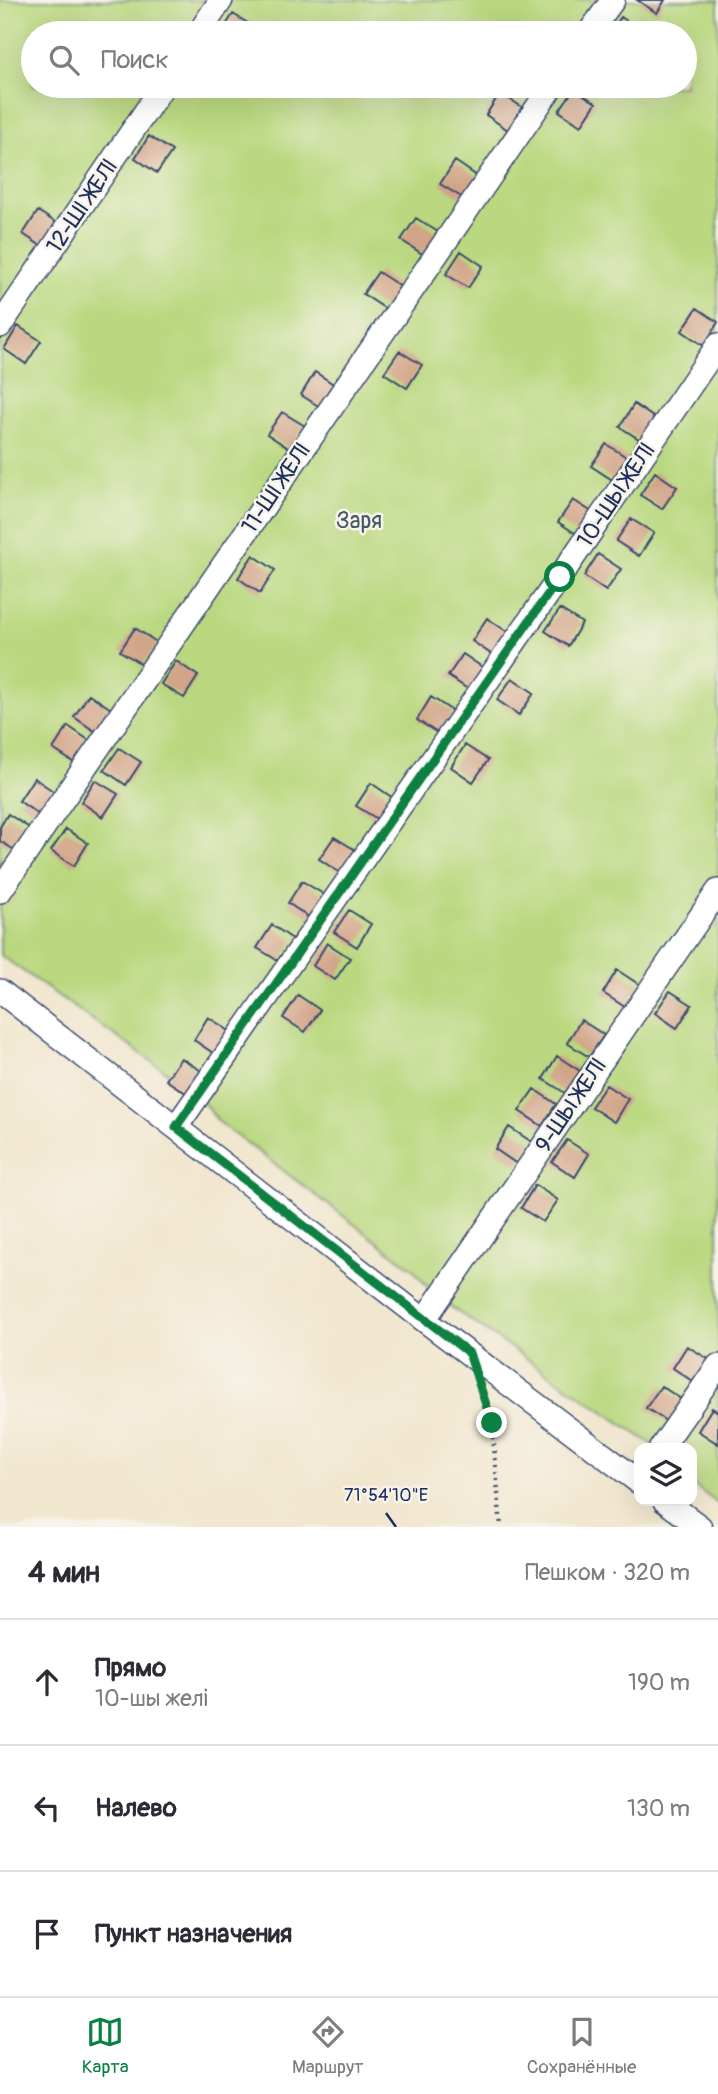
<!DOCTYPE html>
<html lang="ru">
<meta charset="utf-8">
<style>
body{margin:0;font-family:Pangolin,sans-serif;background:#f2f2f3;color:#2b2b33}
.controls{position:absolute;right:21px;bottom:21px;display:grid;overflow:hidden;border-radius:14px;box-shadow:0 7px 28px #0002}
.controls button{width:63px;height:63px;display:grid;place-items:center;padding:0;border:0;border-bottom:2px solid #e1e1e2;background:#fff;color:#2b2b33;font:35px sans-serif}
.stop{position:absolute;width:21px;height:21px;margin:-16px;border:5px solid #0b8043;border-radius:50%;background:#fff}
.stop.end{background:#0b8043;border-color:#fff;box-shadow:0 2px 7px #0008}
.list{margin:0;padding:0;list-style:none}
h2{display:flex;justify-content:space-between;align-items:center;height:91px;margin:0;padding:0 28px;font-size:30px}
h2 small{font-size:23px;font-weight:400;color:#7c7c81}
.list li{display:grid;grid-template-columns:46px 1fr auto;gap:21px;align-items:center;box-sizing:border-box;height:126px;padding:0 28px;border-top:2px solid #e1e1e2}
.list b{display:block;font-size:26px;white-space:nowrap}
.list p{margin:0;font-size:23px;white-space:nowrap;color:#7c7c81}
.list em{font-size:23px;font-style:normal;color:#7c7c81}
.icon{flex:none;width:38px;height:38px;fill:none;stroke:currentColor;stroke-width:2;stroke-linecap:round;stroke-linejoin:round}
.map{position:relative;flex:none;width:718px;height:1527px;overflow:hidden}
.search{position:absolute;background:#fff;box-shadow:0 7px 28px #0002;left:21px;right:21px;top:21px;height:77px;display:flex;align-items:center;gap:18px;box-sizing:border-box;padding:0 24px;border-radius:38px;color:#7c7c81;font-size:26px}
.sheet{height:469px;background:#fff}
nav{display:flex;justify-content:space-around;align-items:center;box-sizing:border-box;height:98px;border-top:2px solid #e1e1e2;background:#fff;font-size:19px;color:#7c7c81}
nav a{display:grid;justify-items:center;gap:4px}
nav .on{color:#0b8043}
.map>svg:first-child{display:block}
.green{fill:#b9d87f;stroke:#6a846e;stroke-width:2;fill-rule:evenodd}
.building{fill:#d2a588}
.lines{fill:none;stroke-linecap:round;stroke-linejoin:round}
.minor-casing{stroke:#3b4a6f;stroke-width:26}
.path{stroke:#3b4a6f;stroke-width:4.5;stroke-dasharray:2 5;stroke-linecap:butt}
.minor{stroke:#fff;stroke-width:23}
.route{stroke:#0b8043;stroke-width:9}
.ticks{fill:none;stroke:#1b2f5e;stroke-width:2.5}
.labels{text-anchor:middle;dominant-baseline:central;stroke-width:5;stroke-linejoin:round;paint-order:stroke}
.street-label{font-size:23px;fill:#1b2f5e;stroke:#f7f3e8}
.park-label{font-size:23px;fill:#425966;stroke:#f7f3e8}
.ticks-label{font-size:18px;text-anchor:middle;fill:#1b2f5e;stroke:#f7f3e8;stroke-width:5;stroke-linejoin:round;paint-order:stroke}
</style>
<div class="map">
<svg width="718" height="1527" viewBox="0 0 718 1527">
<rect width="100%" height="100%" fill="#f7f3e8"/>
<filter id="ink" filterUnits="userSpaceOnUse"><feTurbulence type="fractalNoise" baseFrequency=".0143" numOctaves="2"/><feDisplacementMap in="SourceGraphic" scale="14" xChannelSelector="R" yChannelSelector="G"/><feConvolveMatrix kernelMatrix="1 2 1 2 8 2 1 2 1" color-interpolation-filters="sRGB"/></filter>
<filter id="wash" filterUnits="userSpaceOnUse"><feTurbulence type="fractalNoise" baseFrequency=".00686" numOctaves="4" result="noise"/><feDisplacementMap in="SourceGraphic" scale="28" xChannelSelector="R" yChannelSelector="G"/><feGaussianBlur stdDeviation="1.57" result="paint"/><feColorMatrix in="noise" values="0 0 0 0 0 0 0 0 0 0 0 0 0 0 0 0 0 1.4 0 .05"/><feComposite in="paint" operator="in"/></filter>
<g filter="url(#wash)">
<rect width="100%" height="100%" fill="#f1e6ce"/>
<path class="green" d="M0,0h718v1504l-26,-20v-36h-37l-5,-5 -215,-147 -23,-28 -193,-146 -25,-31 -194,-136zM33,33h652v53h-652z"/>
<g id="blocks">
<path class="building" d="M637,0h28l-8,13z
M233,14l23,14 -3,5h-32z
M621,17l24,16h-35z
M574,89l22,14 -15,23 -22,-15z
M500,93l22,14 -14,23 -22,-15z
M149,136l23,15 -15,22 -22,-15z
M455,161l22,15 -14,22 -23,-14z
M38,211l23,15 -15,23 -23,-15z
M416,218l22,14 -14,23 -23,-15z
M461,251l22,15 -15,22 -22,-14z
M378,272l22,14 -14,23 -23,-15z
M697,308l21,14 -14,24 -22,-15z
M18,326l23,15 -15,23 -22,-15z
M399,351l23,14 -15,23 -23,-15z
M315,372l23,15 -15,22 -22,-14z
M634,404l22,15 -14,22 -22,-14z
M282,412l23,14 -15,23 -23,-15z
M606,444l22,14 -14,23 -23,-15z
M655,472l22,15 -15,22 -22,-14z
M573,500l22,14 -14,23 -23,-15z
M631,519l23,14 -15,23 -23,-15z
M598,554l23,15 -15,22 -22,-15z
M253,555l22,15 -15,23 -22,-15z
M560,609l22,14 -14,23 -23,-15z
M487,618l22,15 -15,23 -22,-15z
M135,628l23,15 -15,22 -23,-14z
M463,654l22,15 -14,22 -23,-15z
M176,661l22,15 -14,22 -23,-14z
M512,678l22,15 -15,22 -22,-15z
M89,694l22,15 -15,23 -22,-15z
M431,697l23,15 -15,22 -22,-14z
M68,726l22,15 -14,23 -23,-15z
M465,745l23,15 -15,22 -22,-15z
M119,748l22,14 -15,23 -22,-15z
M34,778l22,15 -15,23 -22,-15z
M95,780l23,14 -15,23 -22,-15z
M371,783l22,15 -14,22 -23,-14z
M8,814l23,15 -15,22 -16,-10v-14z
M66,829l22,14 -14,23 -23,-15z
M334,837l23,14 -15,23 -23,-15z
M302,881l23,14 -15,23 -22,-15z
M349,910l22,14 -14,23 -23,-15z
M272,925l22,15 -14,22 -23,-14z
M327,943l23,15 -15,22 -22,-14z
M617,970l23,15 -15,22 -22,-14z
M670,991l22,14 -15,23 -22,-15z
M298,995l22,15 -15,22 -22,-14z
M208,1017l23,15 -15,23 -22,-15z
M581,1020l23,15 -15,22 -22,-14z
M557,1056l23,15 -15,22 -22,-14z
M181,1058l22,14 -14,23 -23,-15z
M606,1085l22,14 -14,23 -23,-15z
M534,1089l22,15 -14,22 -23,-15z
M509,1127l23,15 -15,22 -22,-15z
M567,1140l22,14 -14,23 -23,-15z
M535,1185l23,15 -15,22 -22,-14z
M687,1346l23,14 -15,23 -22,-15z
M661,1386l23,15 -15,22 -23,-15z
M712,1408l6,4v32l-20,-13z"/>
</g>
</g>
<g filter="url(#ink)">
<use href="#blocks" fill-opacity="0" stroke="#3b4a6f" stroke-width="2"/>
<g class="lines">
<g class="minor-casing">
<path id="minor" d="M199,33l22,-33
M589,33l24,-33
M0,326l163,-240
M0,891l552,-805
M0,991l424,329 215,162
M176,1127l384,-550 158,-232
M424,1320l294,-429
M661,1448l57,-82
M665,1501l35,26"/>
</g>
<path class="path" d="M481,1390l11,33 9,104"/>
<use href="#minor" class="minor"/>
</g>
</g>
<g class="lines" filter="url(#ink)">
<path class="route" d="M492,1423l-23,-70 -293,-226 384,-550"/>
</g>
<path class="ticks" d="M386,1513l10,14"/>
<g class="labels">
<g class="street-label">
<text transform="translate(82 206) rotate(-56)">12-ШІ ЖЕЛІ</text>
<text transform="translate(276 488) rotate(-56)">11-ШІ ЖЕЛІ</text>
<text transform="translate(616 495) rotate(-56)">10-ШЫ ЖЕЛІ</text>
<text transform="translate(571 1105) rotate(-56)">9-ШЫ ЖЕЛІ</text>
</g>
<g class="park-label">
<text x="359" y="520">Заря</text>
</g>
</g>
<g class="ticks-label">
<text x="386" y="1501">71°54'10"E</text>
</g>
</svg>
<div class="controls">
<button><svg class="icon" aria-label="layers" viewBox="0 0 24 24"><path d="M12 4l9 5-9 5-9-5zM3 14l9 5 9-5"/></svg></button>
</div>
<div class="stop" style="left:560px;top:577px"></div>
<div class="stop end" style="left:492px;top:1423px"></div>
<div class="search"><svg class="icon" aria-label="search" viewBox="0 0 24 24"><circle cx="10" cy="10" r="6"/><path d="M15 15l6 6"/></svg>Поиск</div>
</div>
<section class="sheet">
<h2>4 мин<small>Пешком · 320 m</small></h2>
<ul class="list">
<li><svg class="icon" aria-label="ahead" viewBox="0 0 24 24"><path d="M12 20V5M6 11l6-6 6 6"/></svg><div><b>Прямо</b><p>10-шы желі</p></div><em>190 m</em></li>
<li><svg class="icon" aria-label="left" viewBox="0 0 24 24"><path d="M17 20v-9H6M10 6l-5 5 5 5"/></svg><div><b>Налево</b></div><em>130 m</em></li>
<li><svg class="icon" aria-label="arrive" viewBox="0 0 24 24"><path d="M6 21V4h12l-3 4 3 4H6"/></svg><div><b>Пункт назначения</b></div></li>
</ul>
</section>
<nav>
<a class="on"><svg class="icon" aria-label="map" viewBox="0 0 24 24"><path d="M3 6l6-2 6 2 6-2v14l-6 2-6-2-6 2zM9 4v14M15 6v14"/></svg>Карта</a>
<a><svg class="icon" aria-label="directions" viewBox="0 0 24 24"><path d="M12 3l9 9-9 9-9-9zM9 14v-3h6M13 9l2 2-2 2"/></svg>Маршрут</a>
<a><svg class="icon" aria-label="saved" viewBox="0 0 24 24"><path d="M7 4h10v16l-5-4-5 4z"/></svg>Сохранённые</a>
</nav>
